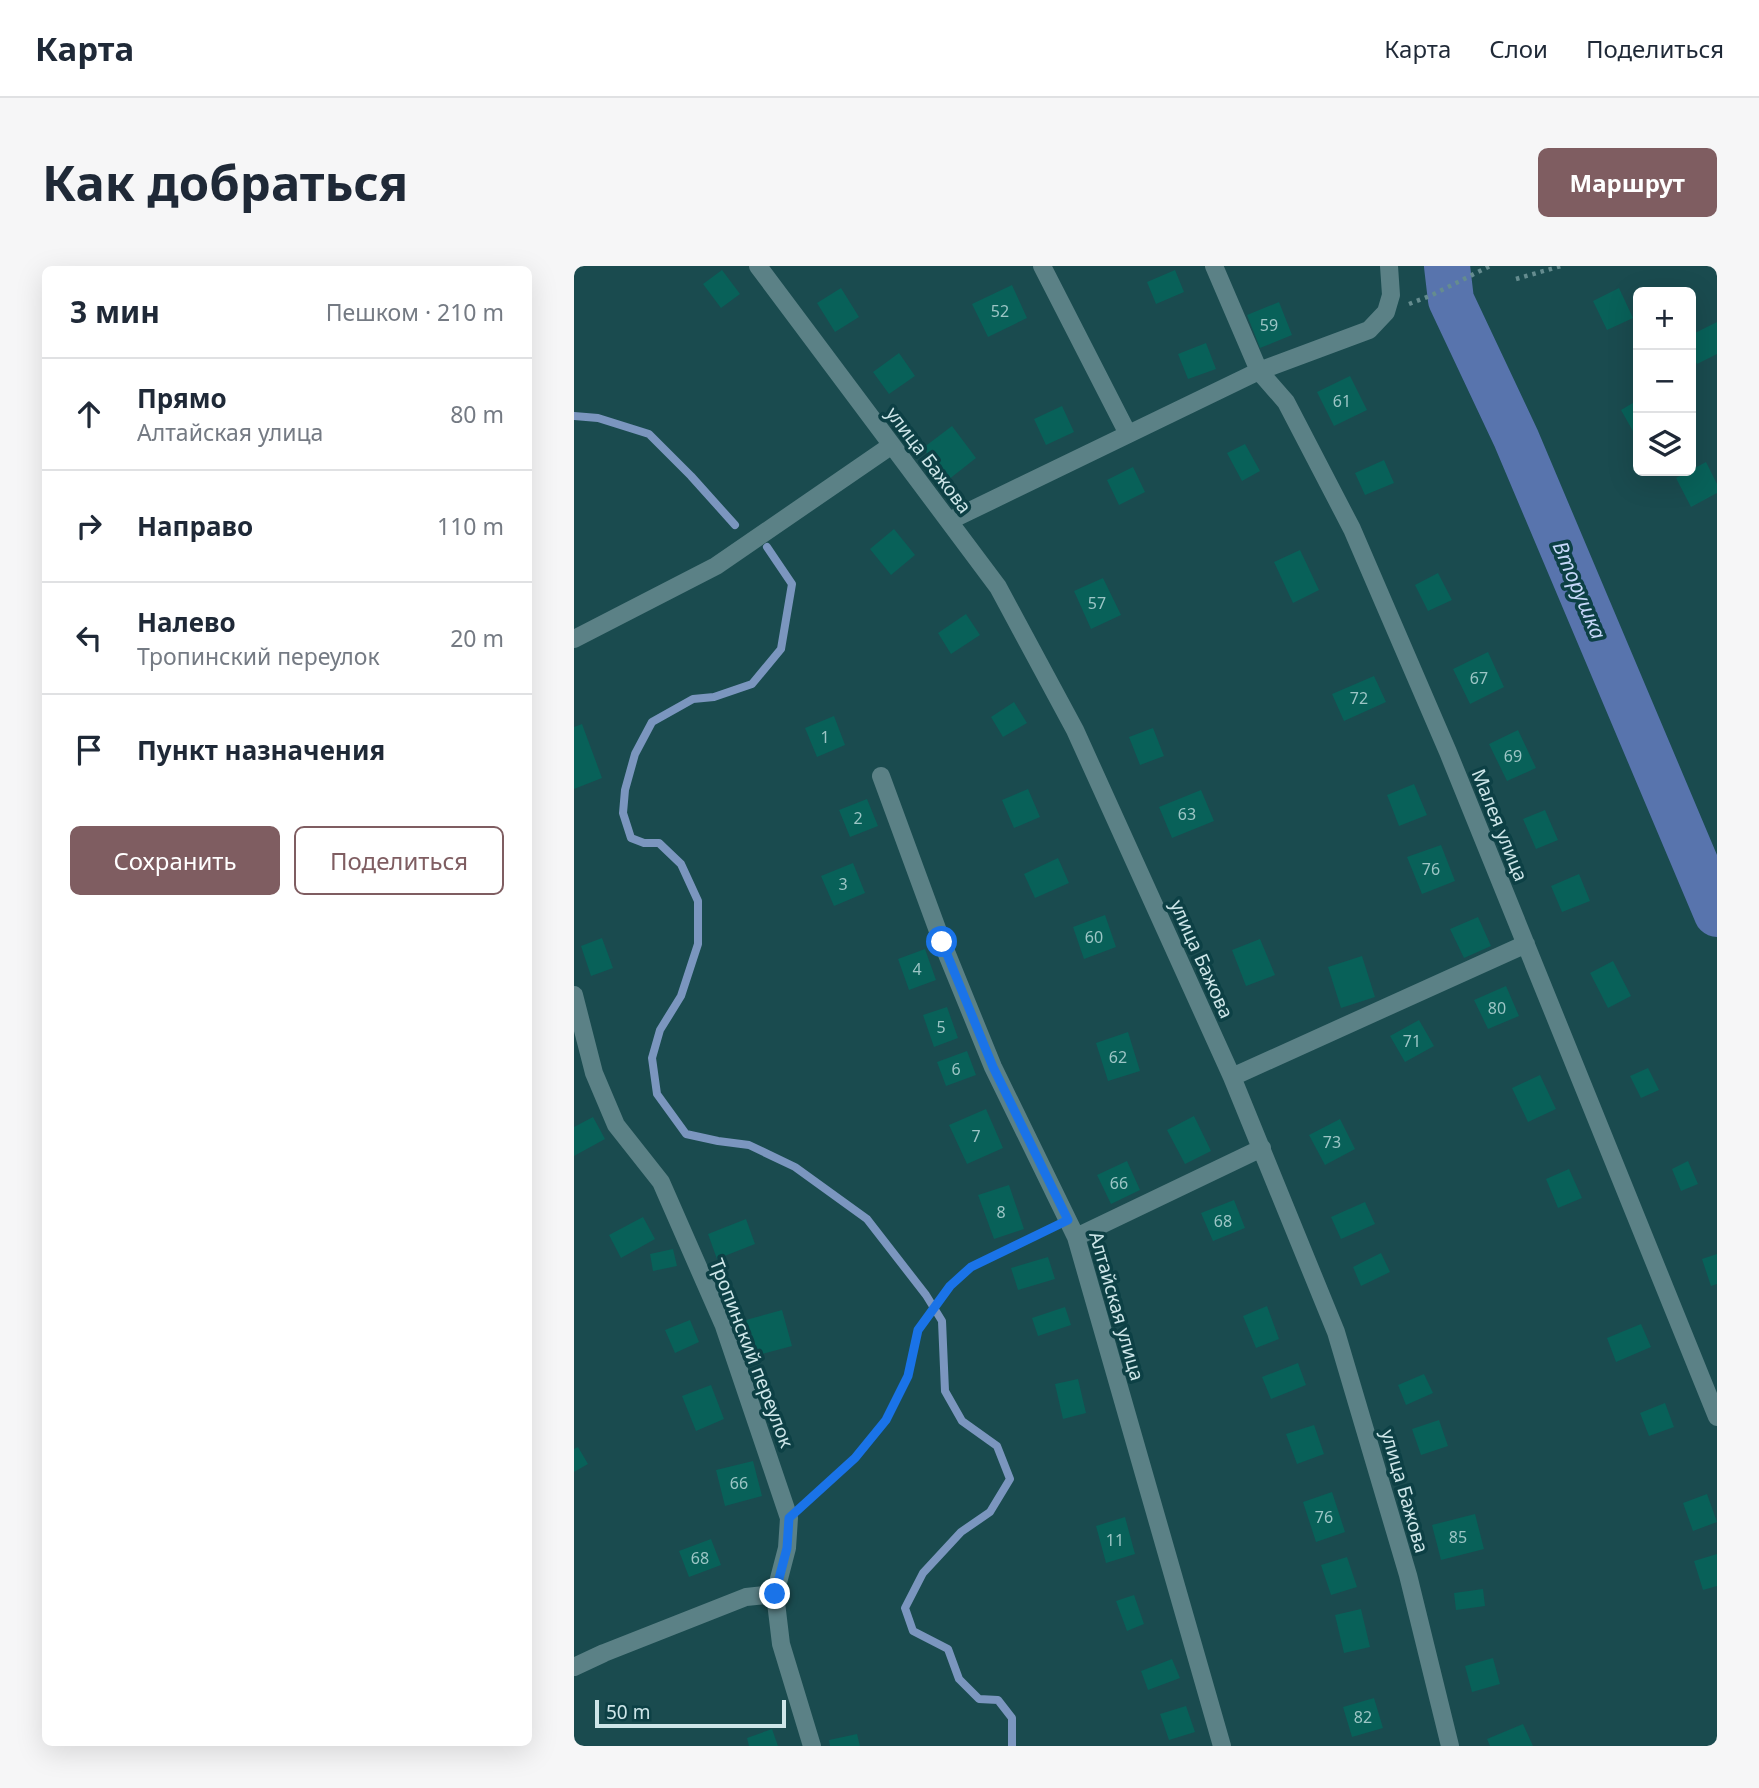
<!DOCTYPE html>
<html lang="ru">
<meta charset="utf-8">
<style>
body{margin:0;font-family:"Noto Sans",sans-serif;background:#f6f6f7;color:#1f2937}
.controls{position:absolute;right:21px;top:21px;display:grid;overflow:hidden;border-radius:10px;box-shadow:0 7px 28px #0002}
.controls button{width:63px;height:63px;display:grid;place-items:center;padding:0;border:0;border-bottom:2px solid #e0e1e3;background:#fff;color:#1f2937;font:35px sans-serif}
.scale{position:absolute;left:21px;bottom:18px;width:191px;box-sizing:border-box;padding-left:7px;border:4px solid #cee6e9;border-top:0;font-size:19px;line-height:24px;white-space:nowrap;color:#cee6e9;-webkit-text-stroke:5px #0d4045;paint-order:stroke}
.stop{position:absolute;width:21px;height:21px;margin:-16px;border:5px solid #1a73e8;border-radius:50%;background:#fff}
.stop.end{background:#1a73e8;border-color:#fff;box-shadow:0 2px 7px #0008}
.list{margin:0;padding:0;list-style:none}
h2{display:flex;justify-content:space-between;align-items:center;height:91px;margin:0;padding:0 28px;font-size:30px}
h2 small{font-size:23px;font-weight:400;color:#747a83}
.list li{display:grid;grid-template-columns:46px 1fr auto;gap:21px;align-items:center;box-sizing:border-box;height:112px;padding:0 28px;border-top:2px solid #e0e1e3}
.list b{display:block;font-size:26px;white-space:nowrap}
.list p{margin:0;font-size:23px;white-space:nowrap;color:#747a83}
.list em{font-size:23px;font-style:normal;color:#747a83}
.actions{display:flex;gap:14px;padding:21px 28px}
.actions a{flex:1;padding:16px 0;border:2px solid #7f5d61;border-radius:10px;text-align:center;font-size:24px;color:#7f5d61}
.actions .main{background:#7f5d61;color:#fff}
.icon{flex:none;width:38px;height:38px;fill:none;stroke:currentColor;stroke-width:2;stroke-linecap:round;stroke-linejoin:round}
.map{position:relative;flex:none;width:1143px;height:1480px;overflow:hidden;border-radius:10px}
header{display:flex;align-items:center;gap:42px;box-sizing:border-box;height:98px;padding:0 35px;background:#fff;border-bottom:2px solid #e0e1e3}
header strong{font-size:33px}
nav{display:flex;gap:38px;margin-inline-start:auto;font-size:24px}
.intro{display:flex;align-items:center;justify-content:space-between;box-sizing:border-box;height:168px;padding:0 42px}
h1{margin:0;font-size:49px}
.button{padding:18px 32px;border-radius:10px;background:#7f5d61;color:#fff;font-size:24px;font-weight:700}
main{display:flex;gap:42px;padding:0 42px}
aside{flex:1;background:#fff;border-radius:10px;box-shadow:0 7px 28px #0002}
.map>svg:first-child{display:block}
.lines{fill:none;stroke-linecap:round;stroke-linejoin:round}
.stream{stroke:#7b96bf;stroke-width:8}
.river{stroke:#5874ad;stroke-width:46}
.building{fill:#086159}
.path{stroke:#658c8f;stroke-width:4.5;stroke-dasharray:3.5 5;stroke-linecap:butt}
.minor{stroke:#5b8186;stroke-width:18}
.route{stroke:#1a73e8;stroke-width:9}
.labels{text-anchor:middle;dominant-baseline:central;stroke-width:7;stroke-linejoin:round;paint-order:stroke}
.number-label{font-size:16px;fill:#9cc5c5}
.street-label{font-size:19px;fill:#cee6e9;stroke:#0d4045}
.water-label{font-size:21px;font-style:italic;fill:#c6d7f9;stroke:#0d4045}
</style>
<header>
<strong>Карта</strong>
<nav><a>Карта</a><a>Слои</a><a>Поделиться</a></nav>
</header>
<div class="intro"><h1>Как добраться</h1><a class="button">Маршрут</a></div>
<main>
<aside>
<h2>3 мин<small>Пешком · 210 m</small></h2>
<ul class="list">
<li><svg class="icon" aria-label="ahead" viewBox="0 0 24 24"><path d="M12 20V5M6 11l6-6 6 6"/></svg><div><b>Прямо</b><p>Алтайская улица</p></div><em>80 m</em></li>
<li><svg class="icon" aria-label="right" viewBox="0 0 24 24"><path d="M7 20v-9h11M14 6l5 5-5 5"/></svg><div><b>Направо</b></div><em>110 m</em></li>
<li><svg class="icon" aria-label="left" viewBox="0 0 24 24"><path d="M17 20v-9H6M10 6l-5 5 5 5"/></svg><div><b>Налево</b><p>Тропинский переулок</p></div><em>20 m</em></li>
<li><svg class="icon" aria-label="arrive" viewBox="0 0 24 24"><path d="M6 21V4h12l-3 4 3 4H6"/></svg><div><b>Пункт назначения</b></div></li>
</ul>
<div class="actions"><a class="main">Сохранить</a><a>Поделиться</a></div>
</aside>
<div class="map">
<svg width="1143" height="1480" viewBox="0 0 1143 1480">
<rect width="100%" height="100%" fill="#1a4b4f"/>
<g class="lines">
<path class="stream" d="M0,150l24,2 51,16 42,42 44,49
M193,281l25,37 -11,65 -29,35 -38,13 -21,2 -41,23 -17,32 -10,36 -2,23 8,25 13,5h15l22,21 17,37v43l-17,52 -21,34 -8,28 5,36 29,40 32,7 31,4 46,22 72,52 59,76 16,26 3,70 17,30 35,25 13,33 -20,33 -29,20 -38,41 -18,35 8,23 35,18 11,30 20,20 19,1 14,18v28"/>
<path class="river" d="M873,0l4,34 65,138 201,476"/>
</g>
<path class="building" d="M148,4l18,24 -19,14 -18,-24z
M601,4l9,22 -28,12 -9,-22z
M438,19l15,33 -39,19 -16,-33z
M267,22l18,29 -24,15 -18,-29z
M1045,22l14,30 -26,12 -14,-29z
M705,36l13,33 -32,13 -13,-33z
M1143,56v32l-20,10 -6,-11v-18z
M632,77l10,26 -28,10 -10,-25z
M325,87l16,23 -26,18 -16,-22z
M776,110l17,34 -33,16 -17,-34z
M1064,134v40l-17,-30z
M488,140l12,26 -28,13 -12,-26z
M378,160l24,32 -28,22 -25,-32z
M671,178l15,27 -18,10 -15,-28z
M810,194l10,23 -29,12 -10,-22z
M1132,196l11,22v9l-26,14 -15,-29z
M559,201l12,25 -26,13 -12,-25z
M320,263l21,26 -24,20 -21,-26z
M726,284l19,40 -26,13 -19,-41z
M864,307l14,27 -24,11 -13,-26z
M529,312l18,37 -30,14 -17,-38z
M392,348l14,21 -29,19 -13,-21z
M914,386l16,35 -34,17 -17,-35z
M800,410l12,26 -42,19 -12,-27z
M440,436l13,21 -24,14 -12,-20z
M260,450l11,29 -28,12 -12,-29z
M8,458l20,54 -28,11v-62z
M579,462l11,28 -24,9 -11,-28z
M944,464l18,38 -29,13 -18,-37z
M840,518l13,31 -28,11 -12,-31z
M454,523l12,28 -26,11 -12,-28z
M627,524l13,31 -42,17 -13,-31z
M293,533l11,27 -28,11 -11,-27z
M971,544l13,30 -22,9 -13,-30z
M867,579l14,36 -33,13 -15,-37z
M484,592l11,25 -34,15 -11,-24z
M279,597l12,30 -31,13 -13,-30z
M1005,608l11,27 -28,11 -11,-26z
M531,649l11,32 -32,12 -11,-32z
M904,651l13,29 -27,12 -14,-29z
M28,672l11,30 -22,8 -10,-30z
M686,673l15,36 -29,11 -14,-36z
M351,683l11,31 -27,10 -11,-31z
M788,690l13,41 -34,11 -13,-41z
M1039,695l18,35 -23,12 -18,-35z
M932,720l13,30 -31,13 -14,-29z
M373,741l11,31 -24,9 -11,-32z
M845,754l15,26 -29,16 -15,-26z
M554,766l12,39 -32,10 -12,-38z
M393,785l9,24 -30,11 -9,-24z
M1074,802l11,22 -18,8 -11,-22z
M966,809l16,34 -28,13 -16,-34z
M412,843l17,39 -36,16 -18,-39z
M620,850l17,35 -26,13 -18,-34z
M19,851l12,22 -31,17v-29z
M766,853l15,30 -30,16 -16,-30z
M553,895l13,29 -29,14 -14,-29z
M1114,895l10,23 -17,7 -9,-22z
M995,903l13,29 -24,10 -12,-29z
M435,919l15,44 -30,10 -16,-44z
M660,934l11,28 -32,13 -12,-28z
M791,936l10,22 -34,15 -10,-22z
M69,951l12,22 -34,19 -12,-23z
M172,953l9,25 -38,15 -9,-25z
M99,983l4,17 -24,5 -3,-17z
M807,987l9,19 -29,14 -8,-19z
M1143,988v30l-6,2 -9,-27z
M474,991l7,22 -37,11 -7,-22z
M693,1040l12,33 -23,9 -13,-32z
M491,1041l6,18 -33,11 -6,-18z
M208,1044l10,36 -37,10 -9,-36z
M116,1054l9,22 -24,11 -10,-23z
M1067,1058l10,23 -35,15 -9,-24z
M724,1097l8,22 -35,14 -9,-22z
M850,1108l9,19 -27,12 -8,-20z
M504,1113l8,34 -23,6 -8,-35z
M137,1119l13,34 -28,12 -14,-35z
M1091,1137l9,24 -25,9 -9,-23z
M865,1154l9,26 -27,9 -9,-26z
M740,1159l10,29 -27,10 -11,-30z
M4,1181l10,17 -14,8v-23z
M179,1195l9,35 -37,10 -9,-36z
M758,1226l13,40 -29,10 -13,-40z
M1133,1228l10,28 -24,9 -10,-28z
M901,1248l9,35 -43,11 -9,-35z
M551,1251l10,37 -29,9 -10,-37z
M137,1273l10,26 -32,12 -10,-26z
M1143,1288v32l-14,4 -9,-29z
M773,1291l10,30 -26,8 -10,-30z
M909,1323l2,17 -29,4 -2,-17z
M560,1329l10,29 -17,7 -11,-30z
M787,1343l9,38 -26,6 -9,-38z
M919,1392l7,26 -28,8 -7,-26z
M598,1393l8,19 -32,12 -7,-19z
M800,1432l9,30 -31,9 -9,-30z
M612,1440l9,26 -26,8 -9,-26z
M949,1458l10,22h-43l-3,-7z
M198,1463l6,17h-29l-2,-8z
M283,1468l3,12h-30l-1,-6z"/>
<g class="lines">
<path class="path" d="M942,13l45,-13
M835,38l23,-9 58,-29
M232,1238l49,-46 31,-38 22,-44 10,-46 32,-44 21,-19 79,-38"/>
<path class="minor" d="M184,0l240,321 77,143 157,347 104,255 72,243 42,171
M468,0l86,168
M640,0l45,105 27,31 66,127 96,223 269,665
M375,255l310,-150 110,-41 17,-18 5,-17 -2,-29
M0,373l142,-73 176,-121
M307,510l61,166 51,125 83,170 146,509
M0,729l20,78 22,52 45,57 63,144 65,192 -2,30 -12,46 6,50 31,102
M658,811l294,-133
M502,971l186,-89
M0,1401l30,-14 142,-56 29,-3"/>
</g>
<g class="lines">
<path class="route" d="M201,1328l12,-46 2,-30 66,-60 31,-38 22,-44 10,-46 32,-44 21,-19 97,-47 -75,-153 -51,-125"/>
</g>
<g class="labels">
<g class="number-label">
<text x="426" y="45">52</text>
<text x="695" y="59">59</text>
<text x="768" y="135">61</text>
<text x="523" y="337">57</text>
<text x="905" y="412">67</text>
<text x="785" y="432">72</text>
<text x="251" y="471">1</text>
<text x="939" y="490">69</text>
<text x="613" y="548">63</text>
<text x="284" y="552">2</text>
<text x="857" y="603">76</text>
<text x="269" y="618">3</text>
<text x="520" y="671">60</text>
<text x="343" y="703">4</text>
<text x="923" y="742">80</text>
<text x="367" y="761">5</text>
<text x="838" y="775">71</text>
<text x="544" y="791">62</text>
<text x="382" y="803">6</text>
<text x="402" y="870">7</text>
<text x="758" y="876">73</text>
<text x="545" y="917">66</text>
<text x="427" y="946">8</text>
<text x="649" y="955">68</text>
<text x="165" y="1217">66</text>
<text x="750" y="1251">76</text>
<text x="884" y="1271">85</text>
<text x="541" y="1274">11</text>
<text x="126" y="1292">68</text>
<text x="789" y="1451">82</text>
</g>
<g class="street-label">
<text transform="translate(355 194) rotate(53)">улица Бажова</text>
<text transform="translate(926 559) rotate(68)">Малея улица</text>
<text transform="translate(628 693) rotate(66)">улица Бажова</text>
<text transform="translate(543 1040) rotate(74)">Алтайская улица</text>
<text transform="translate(178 1087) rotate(69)">Тропинский переулок</text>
<text transform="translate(831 1225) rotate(74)">улица Бажова</text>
</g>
<g class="water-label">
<text transform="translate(1006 324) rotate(67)">Вторушка</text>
</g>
</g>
</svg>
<div class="controls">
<button>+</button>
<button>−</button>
<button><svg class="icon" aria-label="layers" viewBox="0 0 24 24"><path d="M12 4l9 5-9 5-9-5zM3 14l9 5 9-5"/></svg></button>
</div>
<div class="scale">50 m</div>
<div class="stop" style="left:368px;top:676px"></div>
<div class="stop end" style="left:201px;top:1328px"></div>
</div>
</main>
